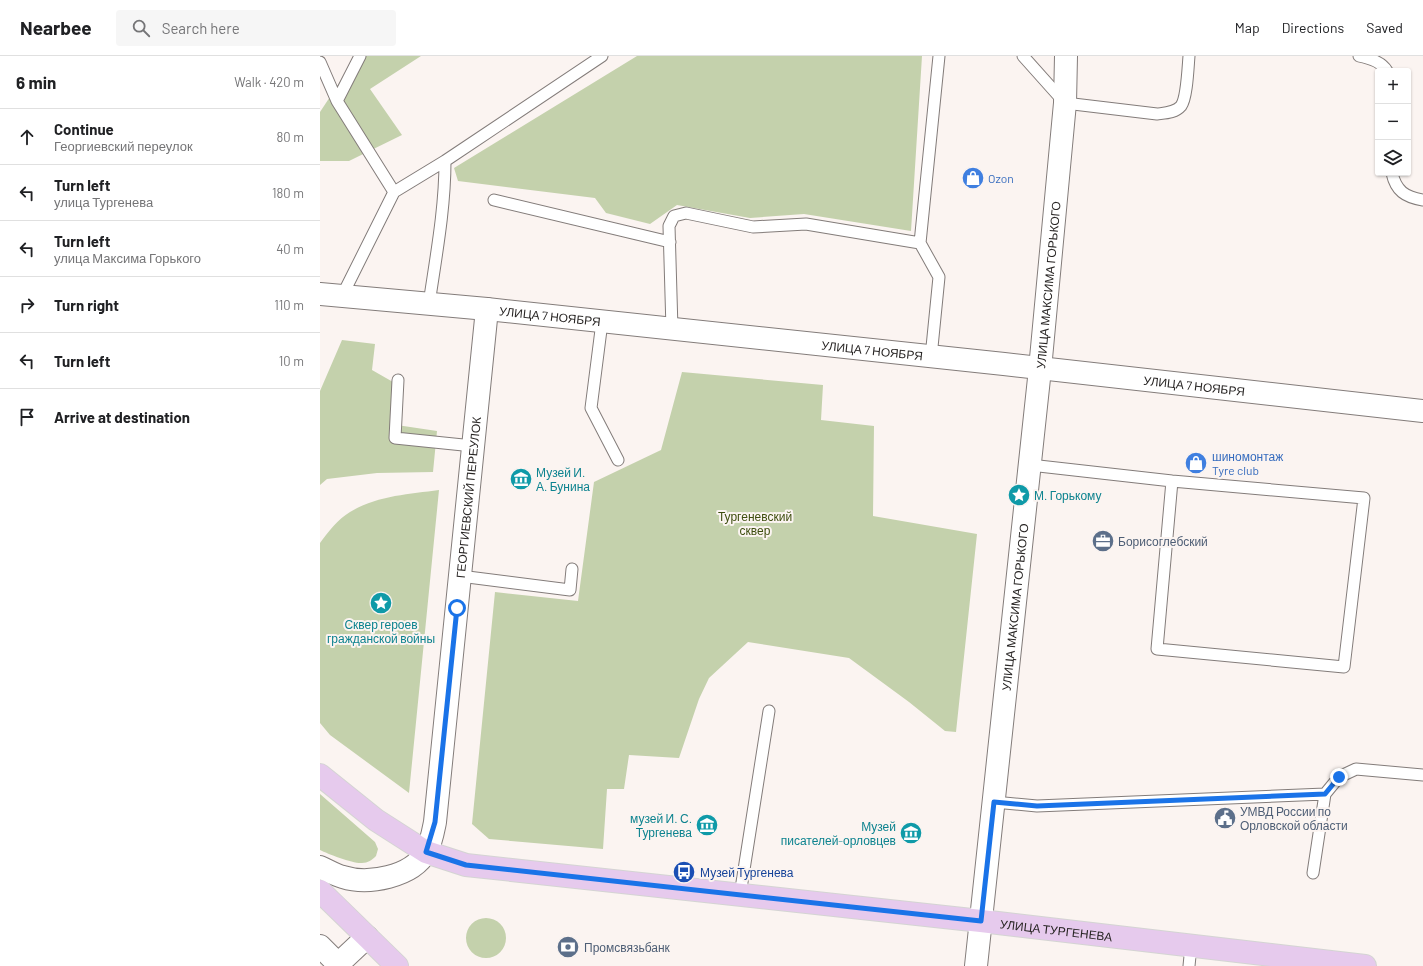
<!DOCTYPE html>
<meta charset="utf-8">
<style>
body{margin:0;font-family:Barlow,sans-serif;background:#f6f6f6;color:#202124}
.controls{position:absolute;right:12px;top:12px;display:grid;overflow:hidden;border-radius:4px;box-shadow:0 1px 3px #0004}
.controls button{width:36px;height:36px;display:grid;place-items:center;padding:0;border:0;border-bottom:1px solid #e0e0e0;background:#fff;color:#202124;font:20px sans-serif}
.stop{position:absolute;width:12px;height:12px;margin:-9px;border:3px solid #1a73e8;border-radius:50%;background:#fff}
.stop.end{background:#1a73e8;border-color:#fff;box-shadow:0 1px 4px #0008}
.list{margin:0;padding:0;list-style:none}
h2{display:flex;justify-content:space-between;align-items:center;height:52px;margin:0;padding:0 16px;font-size:17px}
h2 small{font-size:13px;font-weight:400;color:#757577}
.list li{display:grid;grid-template-columns:26px 1fr auto;gap:12px;align-items:center;box-sizing:border-box;height:56px;padding:0 16px;border-top:1px solid #e0e0e0}
.list b{display:block;font-size:15px;white-space:nowrap}
.list p{margin:0;font-size:13px;white-space:nowrap;color:#757577}
.list em{font-size:13px;font-style:normal;color:#757577}
.icon{flex:none;width:22px;height:22px;fill:none;stroke:currentColor;stroke-width:2;stroke-linecap:round;stroke-linejoin:round}
.map{position:relative;flex:none;width:1103px;height:910px;overflow:hidden}
header{display:flex;align-items:center;gap:24px;box-sizing:border-box;height:56px;padding:0 20px;background:#fff;border-bottom:1px solid #e0e0e0}
header strong{font-size:19px}
nav{display:flex;gap:22px;margin-inline-start:auto;font-size:14px}
.search{width:280px;height:36px;background:#f6f6f6;display:flex;align-items:center;gap:10px;box-sizing:border-box;padding:0 14px;border-radius:4px;color:#757577;font-size:15px}
main{display:flex}
aside{flex:1;background:#fff}
.map>svg:first-child{display:block}
.green{fill:#c4d1ac}
.lines{fill:none;stroke-linecap:round;stroke-linejoin:round}
.service-casing{stroke:#837c7a;stroke-width:13}
.minor-casing{stroke:#837c7a;stroke-width:24}
.primary-casing{stroke:#d4d4d3;stroke-width:24}
.service{stroke:#fff;stroke-width:11}
.minor{stroke:#fff;stroke-width:22}
.primary{stroke:#e6caed;stroke-width:22}
.route{stroke:#1a73e8;stroke-width:5}
.labels{text-anchor:middle;dominant-baseline:central;stroke-width:4;stroke-linejoin:round;paint-order:stroke}
.shop-label{font-size:12px;fill:#366cbe;stroke:#fbf4f1;text-anchor:start}
.street-label{font-size:12px;fill:#292625;stroke:#fbf4f1}
.culture-label{font-size:12px;fill:#0d838f;stroke:#fbf4f1;text-anchor:start}
.park-label{font-size:12px;fill:#3e4e0f;stroke:#fbf4f1}
.service-label{font-size:12px;fill:#4e5e75;stroke:#fbf4f1;text-anchor:start}
.transit-label{font-size:12px;fill:#164399;stroke:#fbf4f1;text-anchor:start}
</style>
<header>
<strong>Nearbee</strong>
<div class="search"><svg class="icon" aria-label="search" viewBox="0 0 24 24"><circle cx="10" cy="10" r="6"/><path d="M15 15l6 6"/></svg>Search here</div>
<nav><a>Map</a><a>Directions</a><a>Saved</a></nav>
</header>
<main>
<aside>
<h2>6 min<small>Walk · 420 m</small></h2>
<ul class="list">
<li><svg class="icon" aria-label="ahead" viewBox="0 0 24 24"><path d="M12 20V5M6 11l6-6 6 6"/></svg><div><b>Continue</b><p>Георгиевский переулок</p></div><em>80 m</em></li>
<li><svg class="icon" aria-label="left" viewBox="0 0 24 24"><path d="M17 20v-9H6M10 6l-5 5 5 5"/></svg><div><b>Turn left</b><p>улица Тургенева</p></div><em>180 m</em></li>
<li><svg class="icon" aria-label="left" viewBox="0 0 24 24"><path d="M17 20v-9H6M10 6l-5 5 5 5"/></svg><div><b>Turn left</b><p>улица Максима Горького</p></div><em>40 m</em></li>
<li><svg class="icon" aria-label="right" viewBox="0 0 24 24"><path d="M7 20v-9h11M14 6l5 5-5 5"/></svg><div><b>Turn right</b></div><em>110 m</em></li>
<li><svg class="icon" aria-label="left" viewBox="0 0 24 24"><path d="M17 20v-9H6M10 6l-5 5 5 5"/></svg><div><b>Turn left</b></div><em>10 m</em></li>
<li><svg class="icon" aria-label="arrive" viewBox="0 0 24 24"><path d="M6 21V4h12l-3 4 3 4H6"/></svg><div><b>Arrive at destination</b></div></li>
</ul>
</aside>
<div class="map">
<svg width="1103" height="910" viewBox="0 0 1103 910">
<rect width="100%" height="100%" fill="#fbf4f1"/>
<path class="green" d="M37,0h64l-51,33 32,46 -53,26h-29v-49z
M317,0h285l-11,175 -107,-17 -54,4 -73,-13 -27,19 -44,-11 -11,-15 -137,-17 -4,-13z
M22,284l33,4 -3,26 21,12 -3,42 47,7 -4,41 -56,1 -50,6 -7,6v-94z
M362,316l141,13 -2,35 53,6 -1,90 104,18 -21,198 -11,-1 -36,-29 -60,-44 -101,-16 -39,36 -10,21 -20,59 -50,-3 -5,34h-17l-4,60 -114,-10 -17,-15 23,-232 83,9 16,-119 67,-32z
M119,434l-30,303 -79,-58 -10,-12v-180c8,-11 18,-24 30,-31 26,-16 59,-18 89,-22z
M0,738l55,48 3,7 -2,7c-4,4 -8,7 -14,7 -8,1 -34,-9 -42,-13z
M146 882a20 20 0 1 1 40 0a20 20 0 1 1-40 0Z"/>
<g class="lines">
<g class="service-casing">
<path id="service" d="M703,0l42,47 92,11c8,-1 18,-1 24,-8 6,-8 7,-39 8,-50
M1039,0c10,2 23,6 28,15
M0,6l17,39 57,91
M17,45l23,-45
M1072,117c4,18 13,24 31,27
M174,144l176,42
M22,240l52,-104 51,-31 157,-105
M109,248c7,-48 16,-95 16,-143
M282,266l-11,86 27,52
M352,273l-3,-103 5,-10 12,-3 67,14 53,-3 114,19
M611,301l8,-80 -19,-34 19,-187
M78,324l-3,58 78,8
M710,409l142,16 192,17 -20,169 -187,-18 15,-168
M140,520l110,14 2,-21
M1005,738l14,-17 17,-8 67,6
M674,746l43,4 288,-12 -12,79
M420,839l29,-184
M869,910l2,-20"/>
</g>
<g class="minor-casing">
<g id="minor">
<path id="s1" d="M0,238l167,15 517,55 419,47"/>
<path id="s2" d="M0,811c7,3 15,8 23,10 25,8 69,0 83,-25 5,-8 7,-20 9,-30l52,-513"/>
<path d="M0,890l18,18"/>
<path d="M16,910l31,-29"/>
<path id="s3" d="M656,910l64,-597 25,-266 1,-47"/>
</g>
</g>
<g class="primary-casing">
<g id="primary">
<path id="s4" d="M0,719l56,45 50,32 40,13 515,56 384,45"/>
<path d="M0,835l77,75"/>
</g>
</g>
<use href="#service" class="service"/>
<use href="#minor" class="minor"/>
<use href="#primary" class="primary"/>
</g>
<g class="lines">
<path class="route" d="M137,552l-22,214 -9,30 40,13 515,56 13,-119 43,4 288,-12 14,-17"/>
</g>
<defs>
<g id="shop-disc" transform="scale(1.15)"><circle r="9.5" fill="#3f7fe0" stroke="#fbf4f1"/><path d="M-5-2.5h2.3a2.7 3.5 0 0 1 5.4 0H5L5.5 6h-11ZM-1.5-2.5h3a1.5 2.3 0 0 0-3 0Z" fill="#fff"/></g>
<g id="museum-disc" transform="scale(1.15)"><circle r="9.5" fill="#0f9aa8" stroke="#fbf4f1"/><path d="M0-6L6-3V-2H-6V-3ZM-5-1h2V3h-2ZM-1-1h2V3h-2ZM3-1h2V3H3ZM-6 4H6V6H-6Z" fill="#fff"/></g>
<g id="sight-disc" transform="scale(1.15)"><circle r="9.5" fill="#0f9aa8" stroke="#fbf4f1"/><path d="M0-6L1.8-2.2L6-1.7L2.9 1.2L3.7 5.4L0 3.3L-3.7 5.4L-2.9 1.2L-6-1.7L-1.8-2.2Z" fill="#fff"/></g>
<g id="office-disc" transform="scale(1.15)"><circle r="9.5" fill="#5c6f8a" stroke="#fbf4f1"/><path d="M-6-3h4V-5.5h4V-3h4V5H-6ZM-1-4.5V-3h2v-1.5ZM-6 0V1H6V0Z" fill="#fff"/></g>
<g id="civic-disc" transform="scale(1.15)"><circle r="9.5" fill="#5c6f8a" stroke="#fbf4f1"/><path d="M-.6-6.5H3V-4.5H.6V-3L4-1V1h2V6H-6V1h2V-1L-.6-3ZM-1.2 2.5V6h2.4V2.5Z" fill="#fff"/></g>
<g id="bus-disc" transform="scale(1.15)"><circle r="9.5" fill="#1a4fb4" stroke="#fbf4f1"/><path d="M-5-6H5V4H4V6H2V4H-2V6H-4V4H-5ZM-3.5-4V0h7V-4ZM-3.5 1.2v1.5H-2V1.2ZM2 1.2v1.5H3.5V1.2Z" fill="#fff"/></g>
<g id="bank-disc" transform="scale(1.15)"><circle r="9.5" fill="#5c6f8a" stroke="#fbf4f1"/><path d="M-6-4H6V4H-6ZM0-2.3a2.3 2.3 0 1 0 0 4.6a2.3 2.3 0 1 0 0-4.6Z" fill="#fff"/></g>
</defs>
<g fill-rule="evenodd">
<use href="#shop-disc" x="653" y="122"/>
<use href="#shop-disc" x="876" y="407"/>
<use href="#museum-disc" x="201" y="423"/>
<use href="#sight-disc" x="699" y="439"/>
<use href="#office-disc" x="783" y="485"/>
<use href="#sight-disc" x="61" y="547"/>
<use href="#civic-disc" x="905" y="762"/>
<use href="#museum-disc" x="387" y="769"/>
<use href="#museum-disc" x="591" y="777"/>
<use href="#bus-disc" x="364" y="816"/>
<use href="#bank-disc" x="248" y="891"/>
</g>
<g class="labels">
<g class="shop-label">
<text x="668" y="122">Ozon</text>
<text x="892" y="400">шиномонтаж<tspan x="892" dy="14">Tyre club</tspan></text>
</g>
<g class="street-label">
<text stroke="none"><textPath href="#s3" startOffset="685">УЛИЦА МАКСИМА ГОРЬКОГО</textPath></text>
<text stroke="none"><textPath href="#s1" startOffset="231">УЛИЦА 7 НОЯБРЯ</textPath></text>
<text stroke="none"><textPath href="#s1" startOffset="555">УЛИЦА 7 НОЯБРЯ</textPath></text>
<text stroke="none"><textPath href="#s1" startOffset="879">УЛИЦА 7 НОЯБРЯ</textPath></text>
<text stroke="none"><textPath href="#s2" startOffset="475">ГЕОРГИЕВСКИЙ ПЕРЕУЛОК</textPath></text>
<text stroke="none"><textPath href="#s3" startOffset="361">УЛИЦА МАКСИМА ГОРЬКОГО</textPath></text>
<text stroke="none"><textPath href="#s4" startOffset="767">УЛИЦА ТУРГЕНЕВА</textPath></text>
</g>
<g class="culture-label">
<text x="216" y="416">Музей И.<tspan x="216" dy="14">А. Бунина</tspan></text>
<text x="714" y="439">М. Горькому</text>
<text x="61" y="568" text-anchor="middle">Сквер героев<tspan x="61" dy="14">гражданской войны</tspan></text>
<text x="372" y="762" text-anchor="end">музей И. С.<tspan x="372" dy="14">Тургенева</tspan></text>
<text x="576" y="770" text-anchor="end">Музей<tspan x="576" dy="14">писателей-орловцев</tspan></text>
</g>
<g class="park-label">
<text x="435" y="460">Тургеневский<tspan x="435" dy="14">сквер</tspan></text>
</g>
<g class="service-label">
<text x="798" y="485">Борисоглебский</text>
<text x="920" y="755">УМВД России по<tspan x="920" dy="14">Орловской области</tspan></text>
<text x="264" y="891">Промсвязьбанк</text>
</g>
<g class="transit-label">
<text x="380" y="816">Музей Тургенева</text>
</g>
</g>
</svg>
<div class="controls">
<button>+</button>
<button>−</button>
<button><svg class="icon" aria-label="layers" viewBox="0 0 24 24"><path d="M12 4l9 5-9 5-9-5zM3 14l9 5 9-5"/></svg></button>
</div>
<div class="stop" style="left:137px;top:552px"></div>
<div class="stop end" style="left:1019px;top:721px"></div>
</div>
</main>
